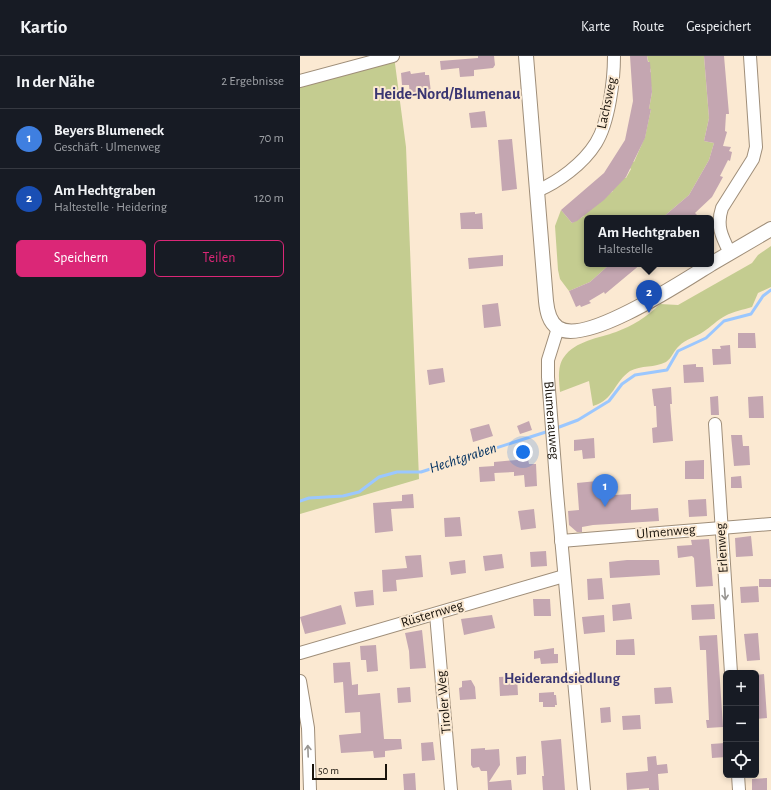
<!DOCTYPE html>
<html lang="de">
<meta charset="utf-8">
<style>
body{margin:0;font-family:"Alegreya Sans",sans-serif;background:#20242c;color:#f1f3f6}
.controls{position:absolute;right:12px;bottom:12px;display:grid;overflow:hidden;border-radius:6px;box-shadow:0 2px 6px #0003}
.controls button{width:36px;height:36px;display:grid;place-items:center;padding:0;border:0;border-bottom:1px solid #363941;background:#171b24;color:#f1f3f6;font:20px sans-serif}
.scale{position:absolute;left:12px;bottom:10px;width:75px;box-sizing:border-box;padding-left:4px;border:2px solid #19130b;border-top:0;font-size:11px;line-height:14px;white-space:nowrap;color:#19130b;-webkit-text-stroke:3px #fbe9d2;paint-order:stroke}
.you{position:absolute;left:223px;top:396px;width:14px;height:14px;margin:-10px;border:3px solid #fff;border-radius:50%;background:#1a73e8;box-shadow:0 0 0 6px #1a73e833}
.badge{display:grid;place-items:center;width:26px;height:26px;border-radius:50%;background:#db2777;color:#fff;font-size:13px;font-weight:700}
.pin{position:absolute;translate:-50% -33px;filter:drop-shadow(0 1px 2px #0008)}
.pin::after{content:'';position:absolute;top:21px;width:14px;height:12px;background:inherit;clip-path:polygon(0 0,100% 0,50% 100%)}
.popup{position:absolute;left:284px;top:159px;width:130px;height:52px;box-sizing:border-box;display:grid;place-content:center;border-radius:6px;background:#171b24;filter:drop-shadow(0 1px 3px #0005);font-size:13px;white-space:nowrap;color:#9ea1a6}
.popup b{font-size:15px;color:#f1f3f6}
.popup::after{content:'';position:absolute;left:50%;top:100%;margin-left:-8px;border:8px solid transparent;border-top-color:#171b24}
.list{margin:0;padding:0;list-style:none}
h2{display:flex;justify-content:space-between;align-items:center;height:52px;margin:0;padding:0 16px;font-size:17px}
h2 small{font-size:13px;font-weight:400;color:#9ea1a6}
.list li{display:grid;grid-template-columns:26px 1fr auto;gap:12px;align-items:center;box-sizing:border-box;height:60px;padding:0 16px;border-top:1px solid #363941}
.list b{display:block;font-size:15px;white-space:nowrap}
.list p{margin:0;font-size:13px;white-space:nowrap;color:#9ea1a6}
.list em{font-size:13px;font-style:normal;color:#9ea1a6}
.actions{display:flex;gap:8px;padding:12px 16px}
.actions a{flex:1;padding:9px 0;border:1px solid #db2777;border-radius:6px;text-align:center;font-size:14px;color:#db2777}
.actions .main{background:#db2777;color:#fff}
.icon{flex:none;width:22px;height:22px;fill:none;stroke:currentColor;stroke-width:2;stroke-linecap:round;stroke-linejoin:round}
.map{position:relative;flex:none;width:471px;height:734px;overflow:hidden}
header{display:flex;align-items:center;gap:24px;box-sizing:border-box;height:56px;padding:0 20px;background:#171b24;border-bottom:1px solid #363941}
header strong{font-size:19px}
nav{display:flex;gap:22px;margin-inline-start:auto;font-size:14px}
main{display:flex}
aside{flex:1;background:#171b24}
.map>svg:first-child{display:block}
.green{fill:#c4cc90}
.lines{fill:none;stroke-linecap:round;stroke-linejoin:round}
.stream{stroke:#9bc7fe;stroke-width:3}
.building{fill:#c4a6b1}
.minor-casing{stroke:#9f8e79;stroke-width:14}
.tertiary-casing{stroke:#9f8e79;stroke-width:16}
.minor{stroke:#fff;stroke-width:12}
.tertiary{stroke:#fff;stroke-width:14}
.oneway{stroke:#989591}
.labels{text-anchor:middle;dominant-baseline:central;stroke-width:4;stroke-linejoin:round;paint-order:stroke}
.street-label{font-size:14px;fill:#19130b;stroke:#fbe9d2}
.water-label{font-size:15px;font-style:italic;fill:#023161;stroke:#fbe9d2}
.neighbourhood-label{font-size:15px;font-weight:bold;fill:#3a3672;stroke:#fbe9d2}
.quarter-label{font-size:16px;font-weight:bold;fill:#3a3672;stroke:#fbe9d2}
</style>
<header>
<strong>Kartio</strong>
<nav><a>Karte</a><a>Route</a><a>Gespeichert</a></nav>
</header>
<main>
<aside>
<h2>In der Nähe<small>2 Ergebnisse</small></h2>
<ul class="list">
<li><span class="badge" style="background:#3f7fe0">1</span><div><b>Beyers Blumeneck</b><p>Geschäft · Ulmenweg</p></div><em>70 m</em></li>
<li><span class="badge" style="background:#1a4fb4">2</span><div><b>Am Hechtgraben</b><p>Haltestelle · Heidering</p></div><em>120 m</em></li>
</ul>
<div class="actions"><a class="main">Speichern</a><a>Teilen</a></div>
</aside>
<div class="map">
<svg width="471" height="734" viewBox="0 0 471 734">
<rect width="100%" height="100%" fill="#fbe9d2"/>
<path class="green" d="M94,0l12,91 13,332 -119,35v-431z
M347,0h57l5,62 -5,23 10,2 -5,17 -20,35 -27,23h-75v46h23l-20,18 -21,9 -9,-12 -2,-9 -3,-44 6,-16 11,13 12,-7 -1,-2 30,-23 -1,-1 11,-13 3,1 5,-9 -2,-2 3,-6 2,1 11,-25 6,-28h-2l3,-17 -3,-19 2,-1z
M471,190v41l-13,6 -6,14c-9,3 -18,4 -27,9 -8,4 -14,11 -22,16 -7,5 -17,7 -24,14 -5,4 -7,12 -13,16 -11,6 -25,3 -36,9 -16,11 -16,29 -37,35l-4,-25 -29,11c-1,-11 -3,-26 4,-35 11,-16 35,-19 52,-25 16,-6 31,-15 44,-28l18,1 74,-42 6,-8z"/>
<g class="lines">
<path class="stream" d="M254,373l24,-9 31,-19 13,-17 13,-9 32,-5 11,-19 28,-13 18,-17 27,-7 12,-18 8,-6
M0,445l9,-3 34,-2 16,-4 20,-15 18,-5h24l128,-41"/>
</g>
<path class="building" d="M178,0h16l1,9 -2,3 -19,2v6l-14,1 -1,-9 -18,2 -1,-9 38,-3z
M330,0h17l1,6h2l2,30 -3,17h2l-6,29 -19,39 -22,23 -27,21 -5,2 -11,-13 43,-37 21,-33 8,-39z
M404,0h20l5,58h-3l-1,17 2,1 -4,14 8,1 -2,4 3,1 -2,9 -2,-1 -8,16 3,1 -11,20 -17,16 5,5h-38l27,-23 20,-35 5,-17 -10,-2 5,-23z
M110,15l1,3 14,-2v3h4l2,18 -21,2 -1,-10h-7l-1,-12z
M185,55l2,16 -16,1 -2,-15z
M212,83l5,50 -15,2 -4,-51z
M175,156v2l7,-1 1,16h-22l-1,-16z
M203,199v11l-34,3 -1,-11z
M310,208h31l-36,30 -1,-2 -15,9 2,2 -10,4 -1,-2 -4,2 -7,-16 21,-9z
M198,247l3,23 -17,2 -2,-23z
M438,277h17l1,15h-18z
M430,289l1,19 -18,1 -1,-16h9l-1,-3z
M396,308v3h7l1,15 -20,1 -1,-18z
M143,312l2,14 -16,3 -2,-15z
M371,331l1,17h-2l3,37 -20,2 -1,-15 5,-1 -1,-21h-2l-2,-17z
M418,340l1,19h-8l-1,-18z
M463,340l1,22h-15l-1,-21z
M229,365l3,9 -12,4 -3,-8z
M189,368l4,12 -20,6 -3,-13z
M431,379h11l1,11h6l1,19 -16,1z
M294,382l1,20 -12,1 -1,-9 -8,1v-11z
M228,403l1,5h7l1,22 -12,1 -1,-12 -10,1v-4l-20,1v-4l1,12 -15,1 -1,-15 15,-1v-4z
M404,404v19h-19v-18z
M441,420l1,12h-11v-11z
M297,425l1,15 33,-2v16l27,-2 1,13 -66,4 -11,2v5h-5l-8,-7 -1,-14 11,-1 -2,-27z
M113,438l1,14 -23,1 2,22 -18,2 -2,-30 29,-2v-6z
M406,443l1,17 -18,1 -1,-17z
M234,453l2,19 -15,2 -3,-19z
M160,461l2,19 -17,1 -1,-19z
M451,480l2,20 -17,1 -1,-19z
M409,483l4,47 -17,1 -2,-29 -2,-2 -14,2 -1,-12 15,-1 -1,-5z
M246,495l1,15 -16,1 -1,-15z
M202,498l2,14 -19,3 -2,-15z
M121,499l2,22 -27,3 1,11 -14,1 -1,-22 25,-2 -2,-12z
M165,504l1,13 -15,2 -2,-13z
M327,504h32l1,15 -50,3 -1,-16z
M302,522l2,21 -16,1 -1,-21z
M459,523h12v8h-12z
M458,530l1,16 -18,1 -1,-16z
M73,534l1,15 -18,2 -2,-15z
M233,543h17l1,17h-17z
M330,547l2,16 -19,2 -1,-16z
M414,548l1,15 -23,1 -1,-15z
M41,549l5,19 -41,10 -5,-17z
M192,559l3,13 -31,7 -3,-16z
M304,559l1,17 -21,2 -2,-17z
M122,574l4,38 -16,1 -1,-18 -4,-18z
M458,577l2,27 -13,1 -3,-27z
M417,579l6,92 -16,1 -1,-8h3l-3,-70h-6l-1,-14z
M334,583l1,16h-19v-15z
M76,589l2,26 -11,1 -1,-12h-5l-1,-14z
M254,592v6h4v9l-17,1 -1,-6 -6,1v-8z
M50,606l2,23 6,-1v11l22,-2 4,46h17l1,10 -17,2v6l-11,1 -1,-7 -32,2 -2,-18 22,-2 -1,-21 -15,1 -2,-31 -9,1 -1,-20z
M464,618l3,44 -11,1v-44z
M217,620l1,19 -18,1 -1,-19z
M171,624l4,7 1,12 -16,1 -1,-12 3,-1v-6z
M110,631l1,15 -13,1 -1,-15z
M371,631l2,16 -18,1 -1,-16z
M254,636v3h2l1,10h-2v2h-12v-5h-4v-9z
M310,651l1,15 -10,1 -1,-15z
M340,659l1,14 -18,1 -1,-14z
M261,683l4,51h-22l-1,-14h2l-3,-35z
M133,686l2,18 -13,1 -1,-18z
M425,687l1,14 -14,1 -1,-14z
M185,692v2l14,-1 1,16 -11,17 22,-2 1,10h-24l-1,-19h-6l-2,-4 -6,1 -2,-3v-16z
M226,700v18l-9,1 -1,-18z
M356,700l1,9 10,-1 1,9 -10,1 1,16h-10v-2l-22,2 -1,-17 22,-2 -1,-14z
M115,717l1,17h-12l-1,-16z
M467,722v12h-15v-11z"/>
<g class="lines">
<g class="minor-casing">
<g id="minor">
<path d="M0,25l93,-25"/>
<path d="M237,135c21,-9 46,-27 59,-48 13,-21 18,-63 18,-87"/>
<path d="M430,197c-8,-16 -14,-27 -8,-45l31,-49 3,-12 -6,-91"/>
<path id="s1" d="M258,272l-10,32v17l9,116 27,297"/>
<path d="M415,368l16,249"/>
<path d="M261,485l210,-17"/>
<path d="M136,558l15,176"/>
<path d="M0,597l264,-77"/>
<path d="M0,625l8,47 2,62"/>
<path d="M438,719l1,15"/>
</g>
</g>
<g class="tertiary-casing">
<path id="tertiary" d="M226,0l20,245c1,10 3,21 12,27 28,18 127,-48 153,-64
M411,208l60,-35"/>
</g>
<use href="#minor" class="minor"/>
<use href="#tertiary" class="tertiary"/>
</g>
<defs><path id="oneway-shaft" d="M-6 0H5M1.5-3L5.5 0L1.5 3" fill="none" stroke-width="1.6" stroke-linecap="round" stroke-linejoin="round"/></defs>
<g class="oneway">
<use href="#oneway-shaft" transform="translate(425 538) rotate(86)"/>
<use href="#oneway-shaft" transform="translate(8 695) rotate(-92)"/>
</g>
<g class="labels">
<g class="street-label">
<text transform="translate(307 47) rotate(-78)">Lachsweg</text>
<text stroke="none"><textPath href="#s1" startOffset="94">Blumenauweg</textPath></text>
<text transform="translate(366 476) rotate(-5)">Ulmenweg</text>
<text transform="translate(422 492) rotate(-94)">Erlenweg</text>
<text transform="translate(132 558) rotate(-17)">Rüsternweg</text>
<text transform="translate(144 646) rotate(-95)">Tiroler Weg</text>
</g>
<g class="water-label">
<text transform="translate(163 402) rotate(-18)">Hechtgraben</text>
</g>
<g class="neighbourhood-label">
<text x="262" y="622">Heiderandsiedlung</text>
</g>
<g class="quarter-label">
<text x="147" y="38">Heide-Nord/Blumenau</text>
</g>
</g>
</svg>
<div class="controls">
<button>+</button>
<button>−</button>
<button><svg class="icon" aria-label="locate" viewBox="0 0 24 24"><circle cx="12" cy="12" r="6"/><path d="M12 2v4M12 18v4M2 12h4M18 12h4"/></svg></button>
</div>
<div class="scale">50 m</div>
<div class="you"></div>
<div class="pin badge" style="left:305px;top:451px;background:#3f7fe0">1</div>
<div class="pin badge" style="left:349px;top:257px;background:#1a4fb4">2</div>
<div class="popup"><b>Am Hechtgraben</b>Haltestelle</div>
</div>
</main>
